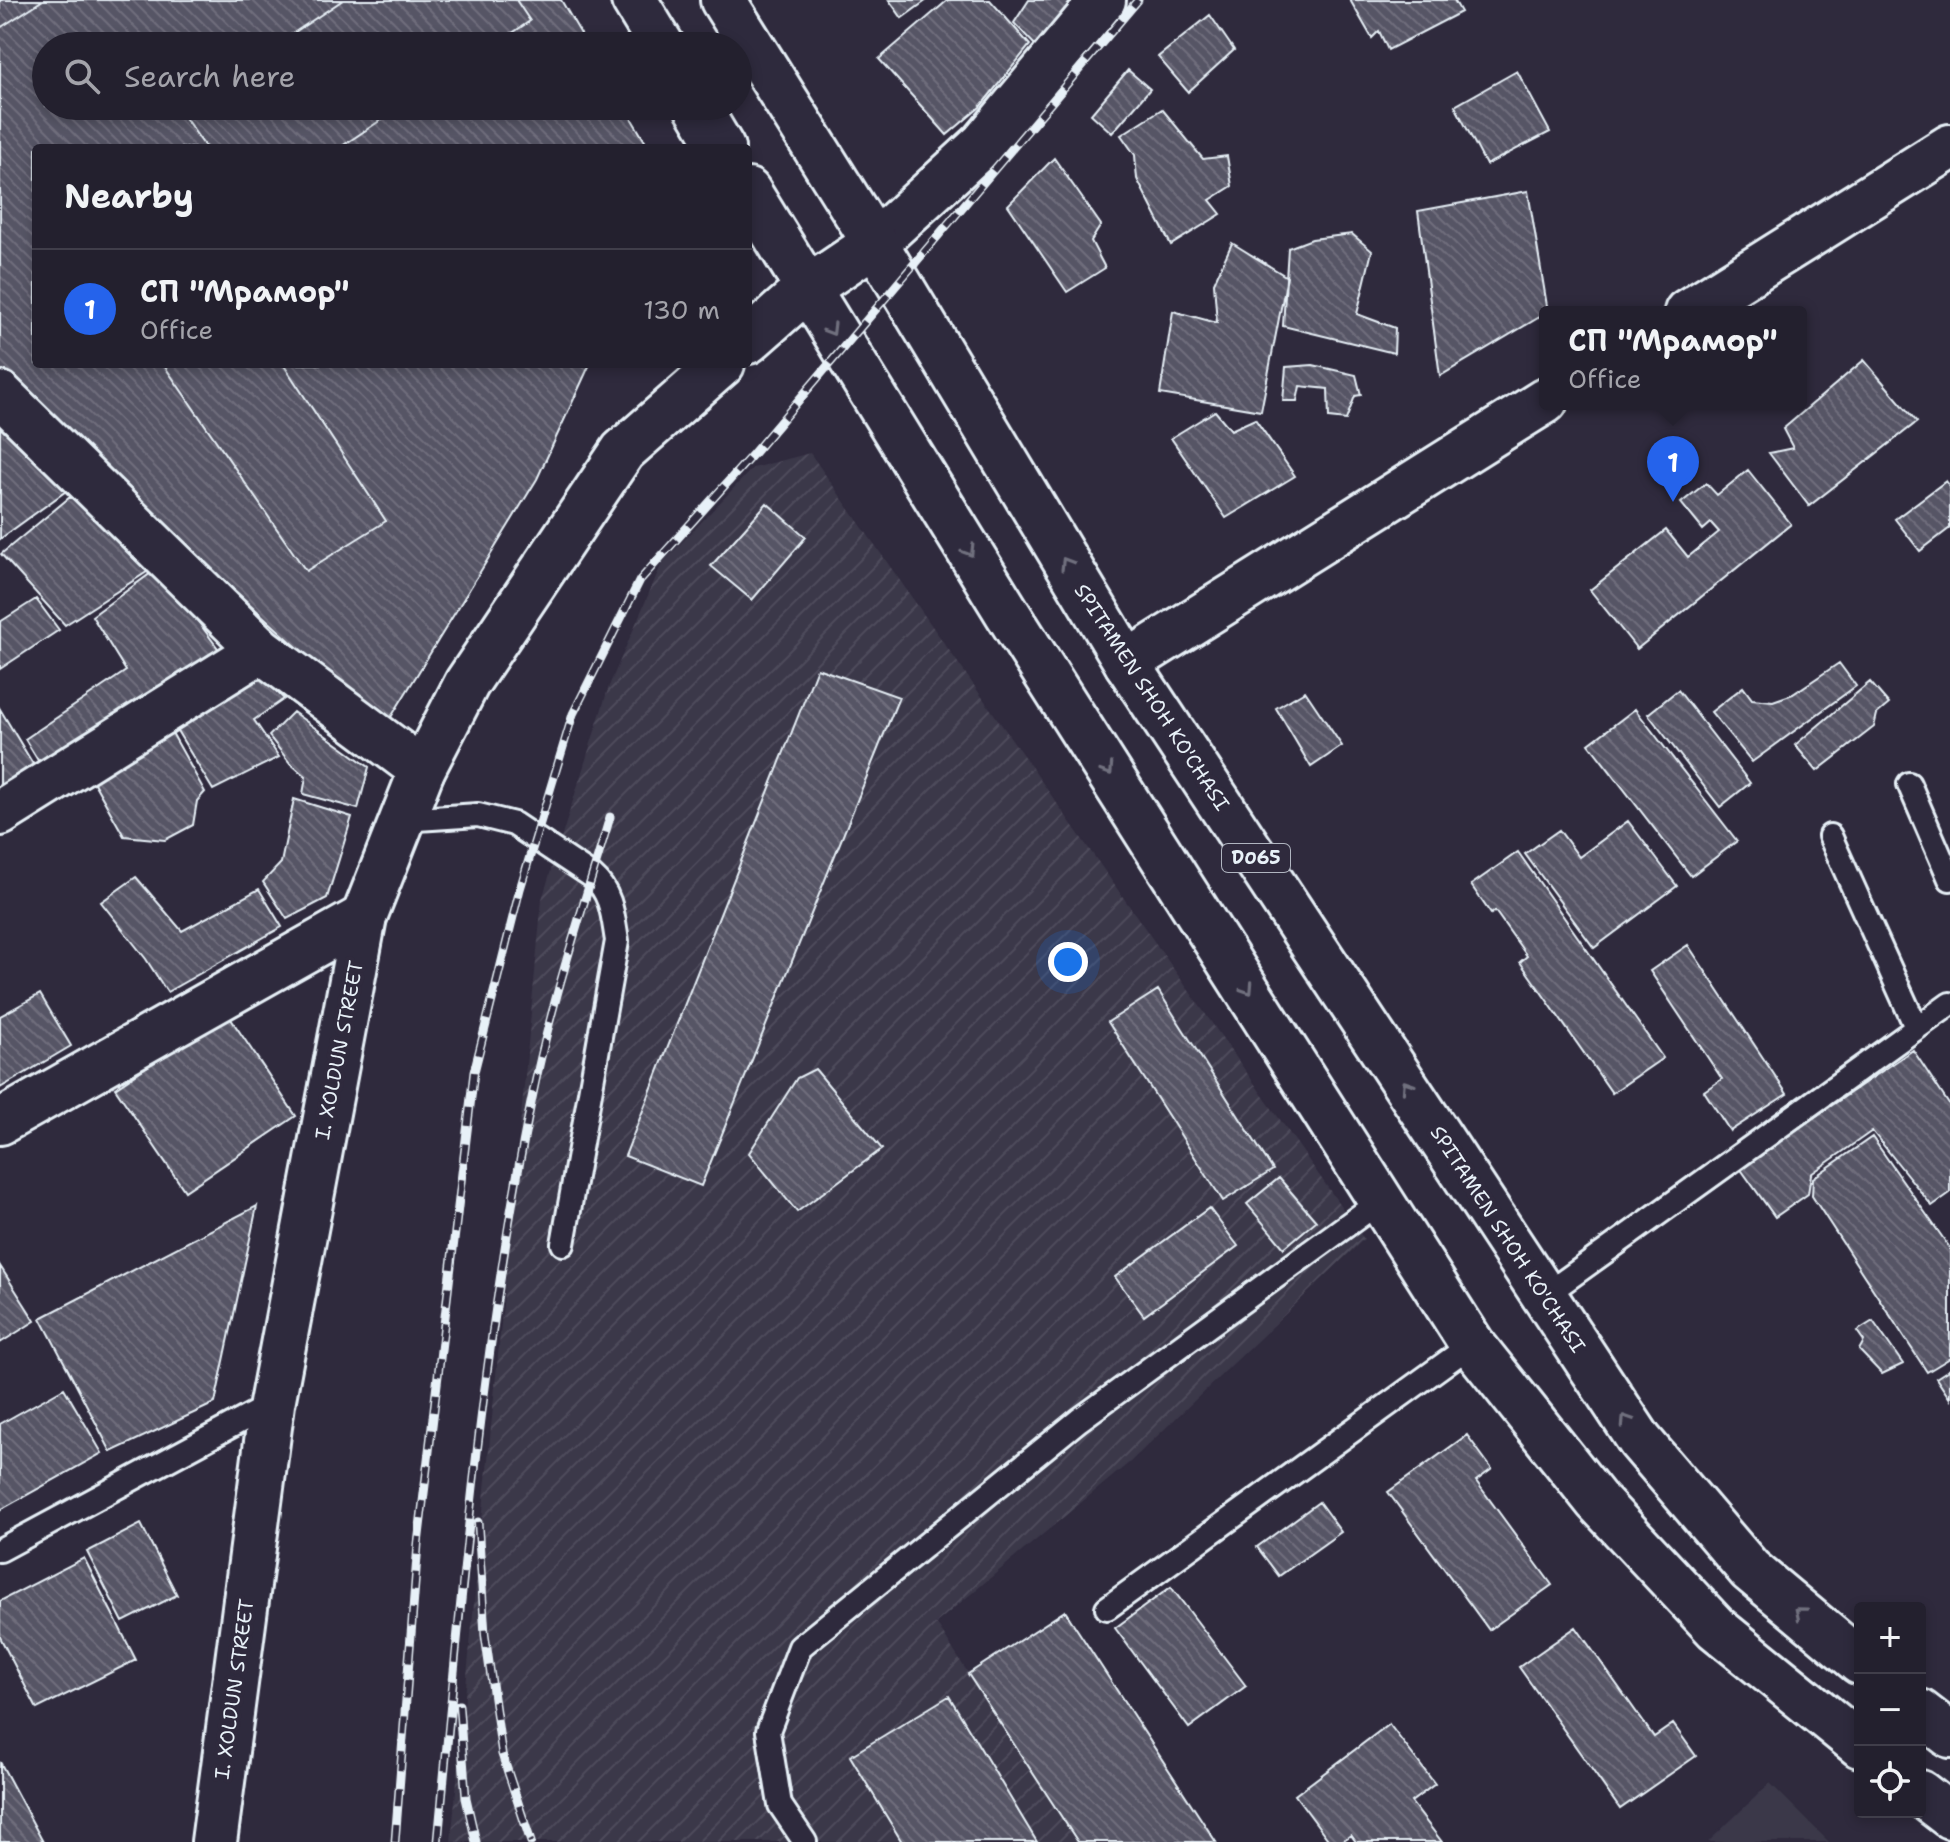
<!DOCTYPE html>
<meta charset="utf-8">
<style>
body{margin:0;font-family:"Shantell Sans",sans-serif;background:#2b2836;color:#f1f3f6}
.controls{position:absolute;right:24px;bottom:24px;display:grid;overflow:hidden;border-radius:8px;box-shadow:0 4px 12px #0003}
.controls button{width:72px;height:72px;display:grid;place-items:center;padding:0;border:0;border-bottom:2px solid #403e4a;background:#23202e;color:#f1f3f6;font:40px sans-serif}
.you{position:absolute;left:1068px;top:962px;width:28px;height:28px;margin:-20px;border:6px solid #fff;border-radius:50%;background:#1a73e8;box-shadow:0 0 0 12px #1a73e833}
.badge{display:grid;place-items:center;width:52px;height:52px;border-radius:50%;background:#2563eb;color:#fff;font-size:26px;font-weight:700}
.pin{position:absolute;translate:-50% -66px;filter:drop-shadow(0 2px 4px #0008)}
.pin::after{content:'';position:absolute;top:42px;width:28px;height:24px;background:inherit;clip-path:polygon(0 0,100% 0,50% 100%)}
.popup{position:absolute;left:1539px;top:306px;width:268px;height:104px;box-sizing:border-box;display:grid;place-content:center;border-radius:8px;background:#23202e;filter:drop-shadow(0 2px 6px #0005);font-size:26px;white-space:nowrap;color:#a3a3aa}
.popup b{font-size:30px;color:#f1f3f6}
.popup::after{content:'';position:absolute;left:50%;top:100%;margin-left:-16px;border:16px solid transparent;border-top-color:#23202e}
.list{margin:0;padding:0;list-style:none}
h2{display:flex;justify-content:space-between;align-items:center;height:104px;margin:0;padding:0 32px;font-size:34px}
h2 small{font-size:26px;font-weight:400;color:#a3a3aa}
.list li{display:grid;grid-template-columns:52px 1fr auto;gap:24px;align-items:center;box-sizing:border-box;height:120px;padding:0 32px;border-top:2px solid #403e4a}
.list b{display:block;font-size:30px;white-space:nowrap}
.list p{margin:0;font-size:26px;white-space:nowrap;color:#a3a3aa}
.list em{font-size:26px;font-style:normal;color:#a3a3aa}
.icon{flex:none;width:44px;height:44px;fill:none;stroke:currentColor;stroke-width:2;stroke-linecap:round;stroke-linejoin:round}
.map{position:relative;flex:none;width:1950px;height:1842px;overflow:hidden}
.search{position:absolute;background:#23202e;box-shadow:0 4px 12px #0003;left:32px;top:32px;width:720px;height:88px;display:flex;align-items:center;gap:20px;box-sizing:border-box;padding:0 28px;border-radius:44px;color:#a3a3aa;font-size:30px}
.panel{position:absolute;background:#23202e;box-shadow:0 4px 12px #0003;left:32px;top:144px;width:720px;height:224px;border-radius:8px}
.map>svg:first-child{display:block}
.built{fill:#3b3749}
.industrial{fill:url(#industrial-furrows)}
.building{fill:url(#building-back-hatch);stroke:#e8f1f8;stroke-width:2}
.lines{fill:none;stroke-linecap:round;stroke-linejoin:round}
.lane-casing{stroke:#e8f1f8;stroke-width:28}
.street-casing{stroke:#e8f1f8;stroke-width:50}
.secondary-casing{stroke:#e8f1f8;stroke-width:50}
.primary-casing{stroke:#e8f1f8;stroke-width:50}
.lane{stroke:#2f2a3d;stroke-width:22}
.street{stroke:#2f2a3d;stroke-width:44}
.secondary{stroke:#2f2a3d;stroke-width:44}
.primary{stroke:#2f2a3d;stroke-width:44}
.rail-casing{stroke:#e8f1f8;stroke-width:9}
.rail{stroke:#2f2a3d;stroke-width:6;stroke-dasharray:18;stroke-linecap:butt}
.oneway{stroke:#70707e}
.labels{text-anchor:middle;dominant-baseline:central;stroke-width:8;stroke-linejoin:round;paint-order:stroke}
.shield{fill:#2f2a3d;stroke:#b0b5c0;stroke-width:2}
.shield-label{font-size:18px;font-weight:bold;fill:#e8f1f8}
.street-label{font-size:20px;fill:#e8f1f8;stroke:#2f2a3d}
</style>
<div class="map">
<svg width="1950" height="1842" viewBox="0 0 1950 1842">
<defs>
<pattern id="industrial-furrows" width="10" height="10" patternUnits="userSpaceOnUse" patternTransform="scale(2)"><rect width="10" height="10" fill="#3b3749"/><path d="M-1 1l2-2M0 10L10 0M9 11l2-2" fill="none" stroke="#4e4b5b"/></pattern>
<pattern id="building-back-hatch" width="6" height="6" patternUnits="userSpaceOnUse" patternTransform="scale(2)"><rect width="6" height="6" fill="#575565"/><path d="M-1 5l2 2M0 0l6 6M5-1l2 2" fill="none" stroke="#6f6e7c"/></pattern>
</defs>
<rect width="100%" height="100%" fill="#2f2a3d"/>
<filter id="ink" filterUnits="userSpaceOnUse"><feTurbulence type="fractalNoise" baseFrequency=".0125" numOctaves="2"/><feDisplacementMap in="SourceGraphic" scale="16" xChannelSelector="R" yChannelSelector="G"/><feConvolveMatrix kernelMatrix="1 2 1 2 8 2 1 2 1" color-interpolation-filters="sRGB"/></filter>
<g filter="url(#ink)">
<path class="built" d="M1770,1783l59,59h-122h1z"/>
<path class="industrial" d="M810,453l554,786 -234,223 -194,161 32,50 97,-62 151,231h-765l91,-943 67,-213 53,-123 91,-95z"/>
<path class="building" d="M0,0h561l27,46h-542v60h578l25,42h-613v216h554l-53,115 -152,248 -328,-298 -57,-59z
M0,0h43l-43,28z
M343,0h173l14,21 -37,25h-219z
M889,0h38l-25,18z
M948,0h42l40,45 -50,62 -33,28 -68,-76z
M1029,0h47l-40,46 -22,-23z
M1350,0h104l7,12 -73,38 -9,-19 -7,7z
M1210,15l24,35 -46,42 -30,-35z
M1128,70l22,19 -38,44 -21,-19z
M1517,71l33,61 -64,33 -31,-59z
M183,106h219l-63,42h-133l-27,-39z
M1162,109l41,50 24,-3 5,30 -22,14 11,14 -50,31 -34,-66 -2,-24 -14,-20z
M1054,158l47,67 -10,16 14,27 -38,24 -59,-87z
M1528,191l20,121 -108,64 -22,-165z
M1352,234l20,17 -15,63 38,14 -1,25 -111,-27 5,-78 24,-9z
M1232,243l55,34 -26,134 -101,-17 13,-83 44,12 -3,-40z
M1864,360l53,62 -108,84 -40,-53 24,-5 -10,-19z
M163,364h120l103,157 -80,50z
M1313,365l43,10 5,20 -6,1 -9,24 -17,-2 -1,-29 -28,-3 -3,15h-14l3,-34z
M1215,411l16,19 24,-11 40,57 -69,42 -55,-80z
M1,413l65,78 -66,48v-125z
M1748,470l43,54 -154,125 -47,-59 76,-60 22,27 31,-25 -8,-9 -8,7 -22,-27 25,-20 11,12z
M1946,481l4,5v42l-30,23 -25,-32z
M70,497l54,32 32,37 -91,59 -64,-71z
M767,503l39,34 -54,63 -41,-34z
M158,568l71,95 -184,109 -20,-33 101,-68 -34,-55z
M36,599l23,31 -59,39v-47z
M1839,663l17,23 -104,76 -41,-50 32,-25 9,12 21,2 20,-7z
M817,668l82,29 -198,489 -76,-30z
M255,670l29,29 -30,21 25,37 -66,33 -43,-71z
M1870,682l19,22 -12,10 -3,13 -57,44 -22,-26z
M1678,690l72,93 -30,24 -72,-93z
M1305,691l37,55 -31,21 -35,-59z
M0,709l39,65 -39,23z
M1635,709l102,132 -46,35 -102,-132z
M293,712l76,55 -11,42 -55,-15 3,-17 -16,-14 -21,-27z
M166,722l39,70 -8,9 -4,24 -28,15 -41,-4 -35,-62z
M294,799l58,18 -25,81 -40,21 -24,-37 18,-19z
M1628,821l49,65 -83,62 -69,-94 34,-24 20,27z
M1518,852l145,206 -51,35 -92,-131 7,-6 -32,-45 -4,3 -20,-29z
M136,877l46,54 77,-42 23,38 -115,65 -21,-33 -45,-57z
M1688,945l99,149 -57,37 -26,-40 18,-12 -72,-108z
M1158,990l115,180 -50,31 -115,-179z
M40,994l31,52 -71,42v-72z
M227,1013l69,103 -111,75 -70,-103z
M1913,1050l37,56v87l-18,13 -60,-75 -61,43 -3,20 -33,23 -35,-49z
M815,1069l67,80 -85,63 -48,-59 48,-75z
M1872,1137l78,111v110l-23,14 -115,-176 1,-18z
M1279,1178l37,43 -32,27 -37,-44z
M257,1206l-42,197 -104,49 -70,-134z
M1209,1208l29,38 -94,70 -29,-39z
M0,1266l35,55 -35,22z
M1873,1321l30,43 -21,10 -23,-24 5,-9 -7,-10z
M1950,1369v30l-14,-21z
M64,1388l38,65 -102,57v-86z
M1467,1435l25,34 -16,12 76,104 -63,45 -101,-138z
M1319,1502l22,30 -62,44 -22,-29z
M141,1524l36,71 -54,27 -36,-70z
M84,1558l52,102 -99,49 -37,-72v-36z
M1171,1587l75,99 -57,42 -74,-100z
M1065,1611l151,231h-138l-110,-168z
M1576,1627l78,110 19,-13 23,32 -76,53 -101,-142z
M949,1696l88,146h-135l-52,-86z
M1389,1724l46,60 -24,18 31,40h-86l-5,-7 -10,7h-11l-35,-47z
M0,1762l43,80h-43z"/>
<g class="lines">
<g class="lane-casing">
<path id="lane" d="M1909,784l41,95
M402,820l76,-5 36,9 78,52c20,17 21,41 25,65l-54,303
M1830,836l86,191
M1545,1295l405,-291
M0,1550l272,-146
M1107,1608l365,-264
M805,1842l-25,-37 -12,-74 32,-84 279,-227 304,-221"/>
</g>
<g class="street-casing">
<path id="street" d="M875,243l108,-99 120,-144
M1687,312l263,-165
M0,394l261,256 161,120
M1127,663l418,-262
M0,813l261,-163
M0,1122l364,-205"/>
</g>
<g class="secondary-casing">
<path id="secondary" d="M748,341l59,-52 68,-46
M214,1842l58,-438 92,-487 58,-147 45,-87 156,-232 99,-87"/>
</g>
<g class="primary-casing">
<path id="primary" d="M634,0l28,46
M723,0l152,243 252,420 513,778 110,129 110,92
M697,106l25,42
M748,191l260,423 464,730 125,157 119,127 144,117
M1920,1712l30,23
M1920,1793l30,23"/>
</g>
<use href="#lane" class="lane"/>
<use href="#street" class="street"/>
<use href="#secondary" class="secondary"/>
<use href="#primary" class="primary"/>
<g class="rail-casing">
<path id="rail" d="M478,1522l7,113 17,119 29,88
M459,1705l7,93 10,44
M395,1842l23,-298 56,-472 46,-183 53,-175 67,-134 113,-126 385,-454
M438,1842c23,-247 44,-496 93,-739 19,-97 51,-192 79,-286"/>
</g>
<use href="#rail" class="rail"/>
</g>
<defs><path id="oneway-chevron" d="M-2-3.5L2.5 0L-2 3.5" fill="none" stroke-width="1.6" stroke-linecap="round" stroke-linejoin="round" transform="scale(2)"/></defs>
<g class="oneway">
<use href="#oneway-chevron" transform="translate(831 330) rotate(59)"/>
<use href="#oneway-chevron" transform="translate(969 551) rotate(58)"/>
<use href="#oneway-chevron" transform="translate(1066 563) rotate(-121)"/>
<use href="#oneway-chevron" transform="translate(1108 770) rotate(57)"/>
<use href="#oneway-chevron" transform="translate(1248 989) rotate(57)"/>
<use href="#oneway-chevron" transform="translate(1407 1086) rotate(-124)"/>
<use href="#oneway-chevron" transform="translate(1626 1420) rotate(-123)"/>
<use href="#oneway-chevron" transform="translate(1800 1612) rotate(-140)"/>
</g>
</g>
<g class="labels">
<rect class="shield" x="1222" y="844" width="68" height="28" rx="6"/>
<g class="shield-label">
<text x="1256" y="858">D065</text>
</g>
<g class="street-label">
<text transform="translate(1152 697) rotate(57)">SPITAMEN SHOH KO'CHASI</text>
<text transform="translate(339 1050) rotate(-79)">I. XOLDUN STREET</text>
<text transform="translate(1508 1239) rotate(57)">SPITAMEN SHOH KO'CHASI</text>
<text transform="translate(234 1689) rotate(-82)">I. XOLDUN STREET</text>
</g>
</g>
</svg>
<div class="controls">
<button>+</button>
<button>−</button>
<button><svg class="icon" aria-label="locate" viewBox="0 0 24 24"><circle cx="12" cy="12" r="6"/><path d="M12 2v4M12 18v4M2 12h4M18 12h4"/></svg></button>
</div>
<div class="you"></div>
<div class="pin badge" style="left:1673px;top:502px">1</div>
<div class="popup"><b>СП &quot;Мрамор&quot;</b>Office</div>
<div class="search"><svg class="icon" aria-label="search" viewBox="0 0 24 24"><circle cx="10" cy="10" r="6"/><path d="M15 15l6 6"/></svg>Search here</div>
<section class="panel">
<h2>Nearby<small></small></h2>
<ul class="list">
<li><span class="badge">1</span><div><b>СП &quot;Мрамор&quot;</b><p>Office</p></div><em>130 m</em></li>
</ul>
</section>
</div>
